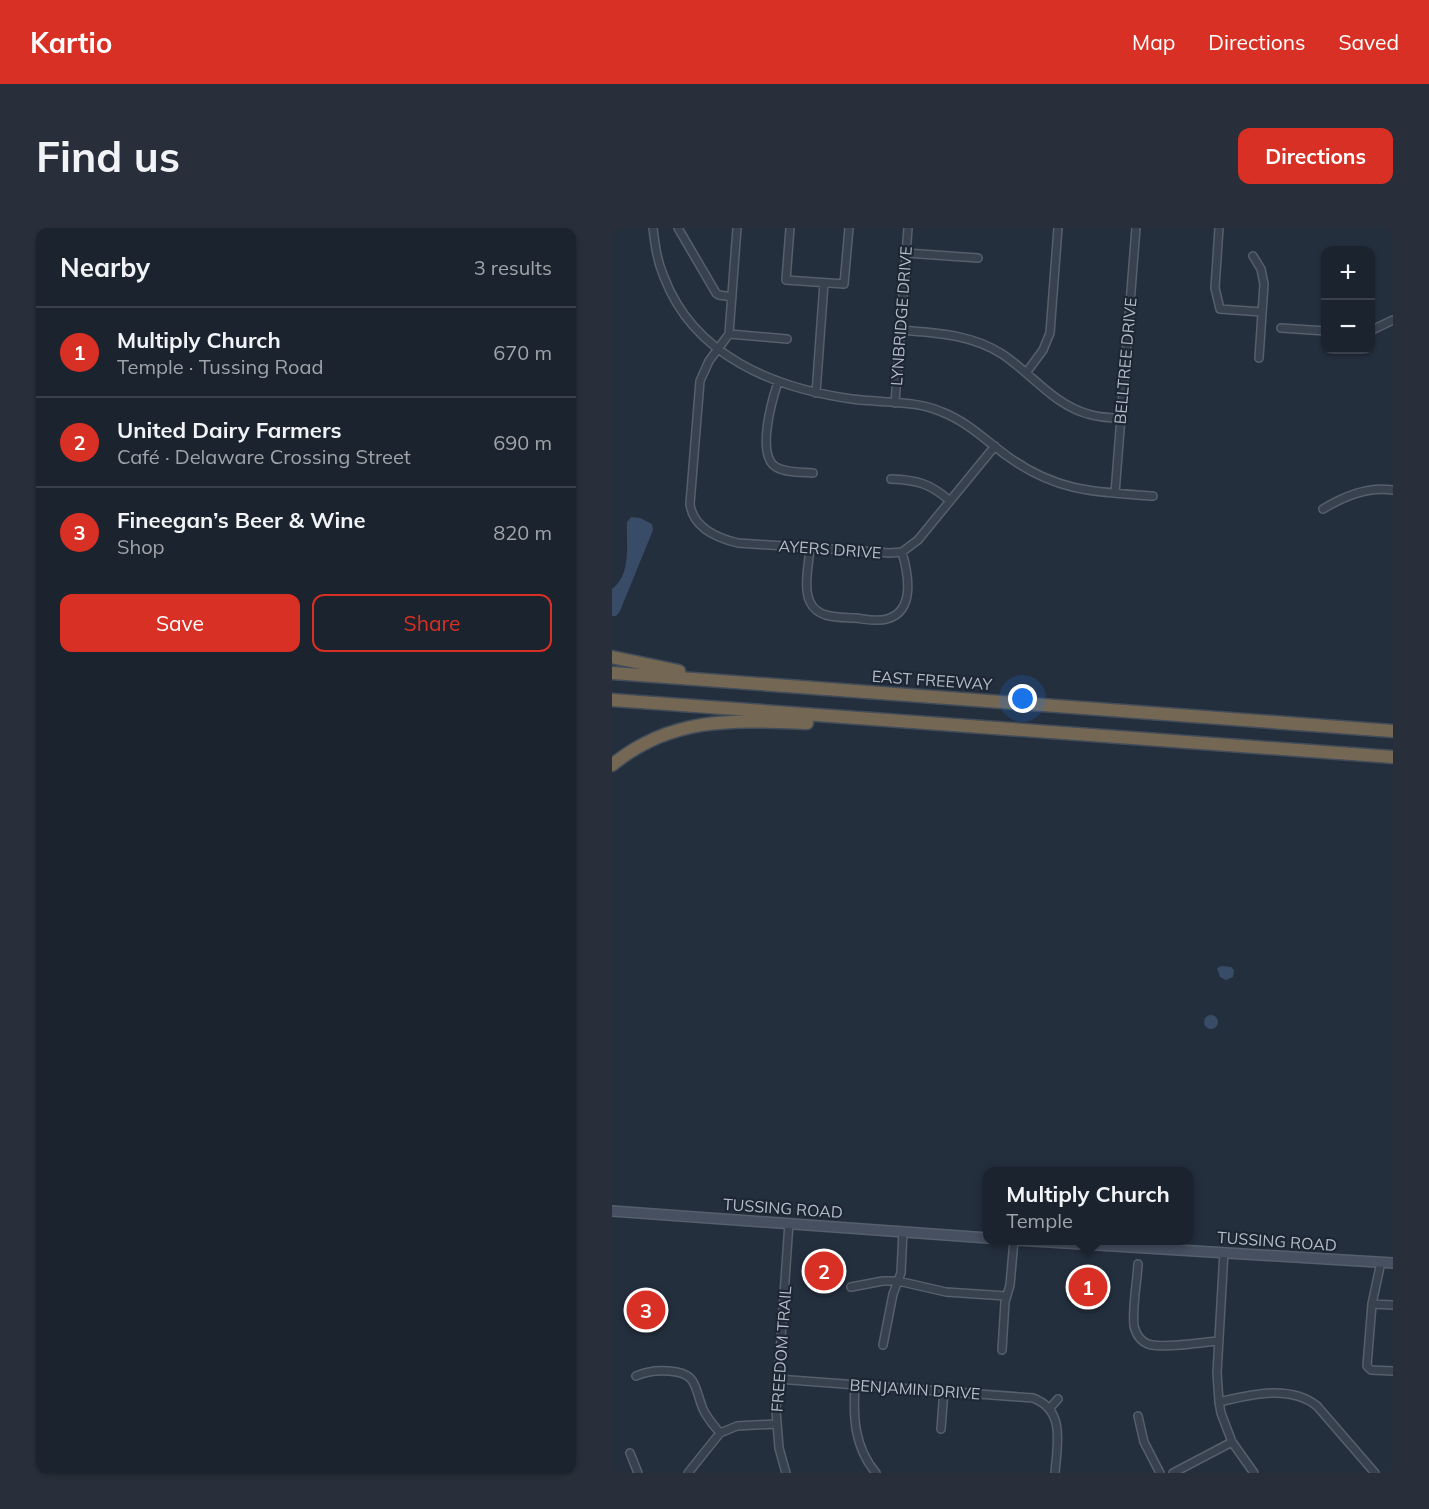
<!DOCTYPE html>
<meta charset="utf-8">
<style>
body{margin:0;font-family:Mulish,sans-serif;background:#282f3a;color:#f1f3f6}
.controls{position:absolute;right:18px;top:18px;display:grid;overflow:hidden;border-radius:12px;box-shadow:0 2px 4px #0004}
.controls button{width:54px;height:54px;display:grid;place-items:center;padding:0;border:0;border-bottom:2px solid #39404a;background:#1b232e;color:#f1f3f6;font:30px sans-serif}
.you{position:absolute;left:411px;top:471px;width:21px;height:21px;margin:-15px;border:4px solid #fff;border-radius:50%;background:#1a73e8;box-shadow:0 0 0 9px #1a73e833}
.badge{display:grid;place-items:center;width:39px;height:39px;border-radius:50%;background:#d93025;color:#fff;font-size:20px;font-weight:700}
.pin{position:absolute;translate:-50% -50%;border:3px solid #fff;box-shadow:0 2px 6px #0006}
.popup{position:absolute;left:371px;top:939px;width:210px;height:78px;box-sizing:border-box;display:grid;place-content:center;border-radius:12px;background:#1b232e;filter:drop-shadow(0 2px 4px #0005);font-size:20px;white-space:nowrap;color:#a0a4aa}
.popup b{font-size:22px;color:#f1f3f6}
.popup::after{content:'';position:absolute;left:50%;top:100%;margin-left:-12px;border:12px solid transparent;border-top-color:#1b232e}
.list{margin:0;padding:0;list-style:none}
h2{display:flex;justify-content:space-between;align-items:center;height:78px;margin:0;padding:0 24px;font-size:26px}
h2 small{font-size:20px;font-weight:400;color:#a0a4aa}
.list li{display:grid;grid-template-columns:39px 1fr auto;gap:18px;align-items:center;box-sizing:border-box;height:90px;padding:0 24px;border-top:2px solid #39404a}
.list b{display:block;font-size:22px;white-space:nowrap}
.list p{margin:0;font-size:20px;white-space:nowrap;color:#a0a4aa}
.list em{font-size:20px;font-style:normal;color:#a0a4aa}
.actions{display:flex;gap:12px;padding:18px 24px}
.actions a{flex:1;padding:14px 0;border:2px solid #d93025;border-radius:12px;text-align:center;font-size:21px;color:#d93025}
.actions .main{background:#d93025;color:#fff}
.map{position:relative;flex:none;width:781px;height:1245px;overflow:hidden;border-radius:12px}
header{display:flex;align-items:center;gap:36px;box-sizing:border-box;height:84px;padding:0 30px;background:#d93025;color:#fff}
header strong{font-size:28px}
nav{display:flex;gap:33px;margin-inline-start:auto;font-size:21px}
.intro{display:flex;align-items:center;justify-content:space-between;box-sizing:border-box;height:144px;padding:0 36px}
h1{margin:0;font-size:42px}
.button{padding:15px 27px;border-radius:12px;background:#d93025;color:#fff;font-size:21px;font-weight:700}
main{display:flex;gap:36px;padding:0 36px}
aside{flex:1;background:#1b232e;border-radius:12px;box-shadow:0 2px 4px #0004}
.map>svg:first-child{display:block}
.water{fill:#394c67}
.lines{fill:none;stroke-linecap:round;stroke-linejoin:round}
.minor-casing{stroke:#565f6c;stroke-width:10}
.secondary-casing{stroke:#565f6c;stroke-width:12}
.motorway-casing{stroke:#434c59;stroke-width:15}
.minor{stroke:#38414e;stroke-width:7}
.secondary{stroke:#465061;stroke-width:9}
.motorway{stroke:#746855;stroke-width:12}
.labels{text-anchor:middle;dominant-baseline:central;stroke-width:4.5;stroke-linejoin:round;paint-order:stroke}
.street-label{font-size:16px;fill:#b4bcc9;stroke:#1d2633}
</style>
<header>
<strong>Kartio</strong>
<nav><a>Map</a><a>Directions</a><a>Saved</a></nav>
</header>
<div class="intro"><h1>Find us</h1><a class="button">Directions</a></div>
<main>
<aside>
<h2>Nearby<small>3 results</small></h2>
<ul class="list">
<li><span class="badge">1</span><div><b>Multiply Church</b><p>Temple · Tussing Road</p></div><em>670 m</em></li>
<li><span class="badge">2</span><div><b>United Dairy Farmers</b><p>Café · Delaware Crossing Street</p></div><em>690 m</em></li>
<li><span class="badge">3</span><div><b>Fineegan’s Beer &amp; Wine</b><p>Shop</p></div><em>820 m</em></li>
</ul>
<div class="actions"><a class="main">Save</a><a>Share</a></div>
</aside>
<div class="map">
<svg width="781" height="1245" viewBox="0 0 781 1245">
<rect width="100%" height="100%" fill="#242f3e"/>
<path class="water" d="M19,289l9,1 12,6 1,6 -33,81 -4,5h-4v-27c20,-14 14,-46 15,-67z
M610,738l9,1 3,3 -1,7 -7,3 -6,-3 -3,-9z
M592 794a7 7 0 1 1 14 0a7 7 0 1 1-14 0Z"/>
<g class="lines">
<g class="minor-casing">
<path id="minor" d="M41,0c2,17 4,33 11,49 30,79 110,111 188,122 30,4 63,1 90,13 26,10 45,30 68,46 48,34 86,34 143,38
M66,0l38,65 3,2 13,2
M125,0l-8,106 -20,27 -9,20 -10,123c3,24 27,34 48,39l152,10 12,-1 16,-12 77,-94
M178,0l-4,52 58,4 5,-56
M607,0l-4,60 5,21 42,3
M294,25l72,5
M641,28l8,13 3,15 -5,74
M669,100l45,3
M288,102c36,3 71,4 102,24 29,19 52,51 86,60 10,3 21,4 32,4
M758,103l23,-11
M117,106l58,5
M414,145l17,-23 7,-17 8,-105
M166,154c-6,18 -22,73 -2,85 10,6 26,5 37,6
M204,165l8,-110
M283,175l13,-175
M279,251c25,1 39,4 59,22
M503,265l21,-265
M711,281c21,-13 45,-23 70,-19
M198,319c-1,17 -7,40 0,55 8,17 29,15 45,16 10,1 22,4 32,1 29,-8 21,-46 15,-67
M612,1024l-7,121 2,29 2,11 11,29 22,31
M769,1034l-9,42 -5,62 4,4 22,1
M526,1036c-1,20 -6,42 -4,62 2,8 6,15 14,18 13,5 55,-2 71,-3
M239,1059l32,-6h15l48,11 60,4
M760,1076l21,1
M271,1117l10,-51 8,-21 2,-42
M390,1122l3,-48 5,-17 4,-45
M24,1148c11,-5 20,-6 33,-5 29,2 25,16 34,38 4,9 11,17 17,24
M165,1151l256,19c33,12 24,47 22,75
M243,1157c-2,32 -1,62 21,88
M607,1174c30,-7 71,-18 98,4l58,67
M438,1180l8,-9
M526,1188l6,26 16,31
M329,1201l3,-39
M18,1225l8,20
M76,1245l32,-40 17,-7 39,-2
M174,1245l-7,-25 -3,-38 13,-187
M561,1245l59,-31"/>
</g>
<g class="secondary-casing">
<path id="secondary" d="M0,983l376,27
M403,1012l378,23"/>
</g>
<g class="motorway-casing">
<path id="motorway" d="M0,429l67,14
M0,445l781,58
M0,472l781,57
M0,537c60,-49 122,-45 195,-42"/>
</g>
<use href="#minor" class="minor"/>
<use href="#secondary" class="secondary"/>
<use href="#motorway" class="motorway"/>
</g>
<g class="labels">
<g class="street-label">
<text transform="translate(289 88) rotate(-86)">LYNBRIDGE DRIVE</text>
<text transform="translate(513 133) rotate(-85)">BELLTREE DRIVE</text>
<text transform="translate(218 321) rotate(4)">AYERS DRIVE</text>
<text transform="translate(320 452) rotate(4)">EAST FREEWAY</text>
<text transform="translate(171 980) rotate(4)">TUSSING ROAD</text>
<text transform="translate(665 1013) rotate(4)">TUSSING ROAD</text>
<text transform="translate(169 1121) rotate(-86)">FREEDOM TRAIL</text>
<text transform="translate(303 1161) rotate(4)">BENJAMIN DRIVE</text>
</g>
</g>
</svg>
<div class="controls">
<button>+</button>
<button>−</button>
</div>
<div class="you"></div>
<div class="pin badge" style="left:476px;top:1059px">1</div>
<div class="popup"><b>Multiply Church</b>Temple</div>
<div class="pin badge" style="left:212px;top:1043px">2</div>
<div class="pin badge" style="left:34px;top:1082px">3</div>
</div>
</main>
